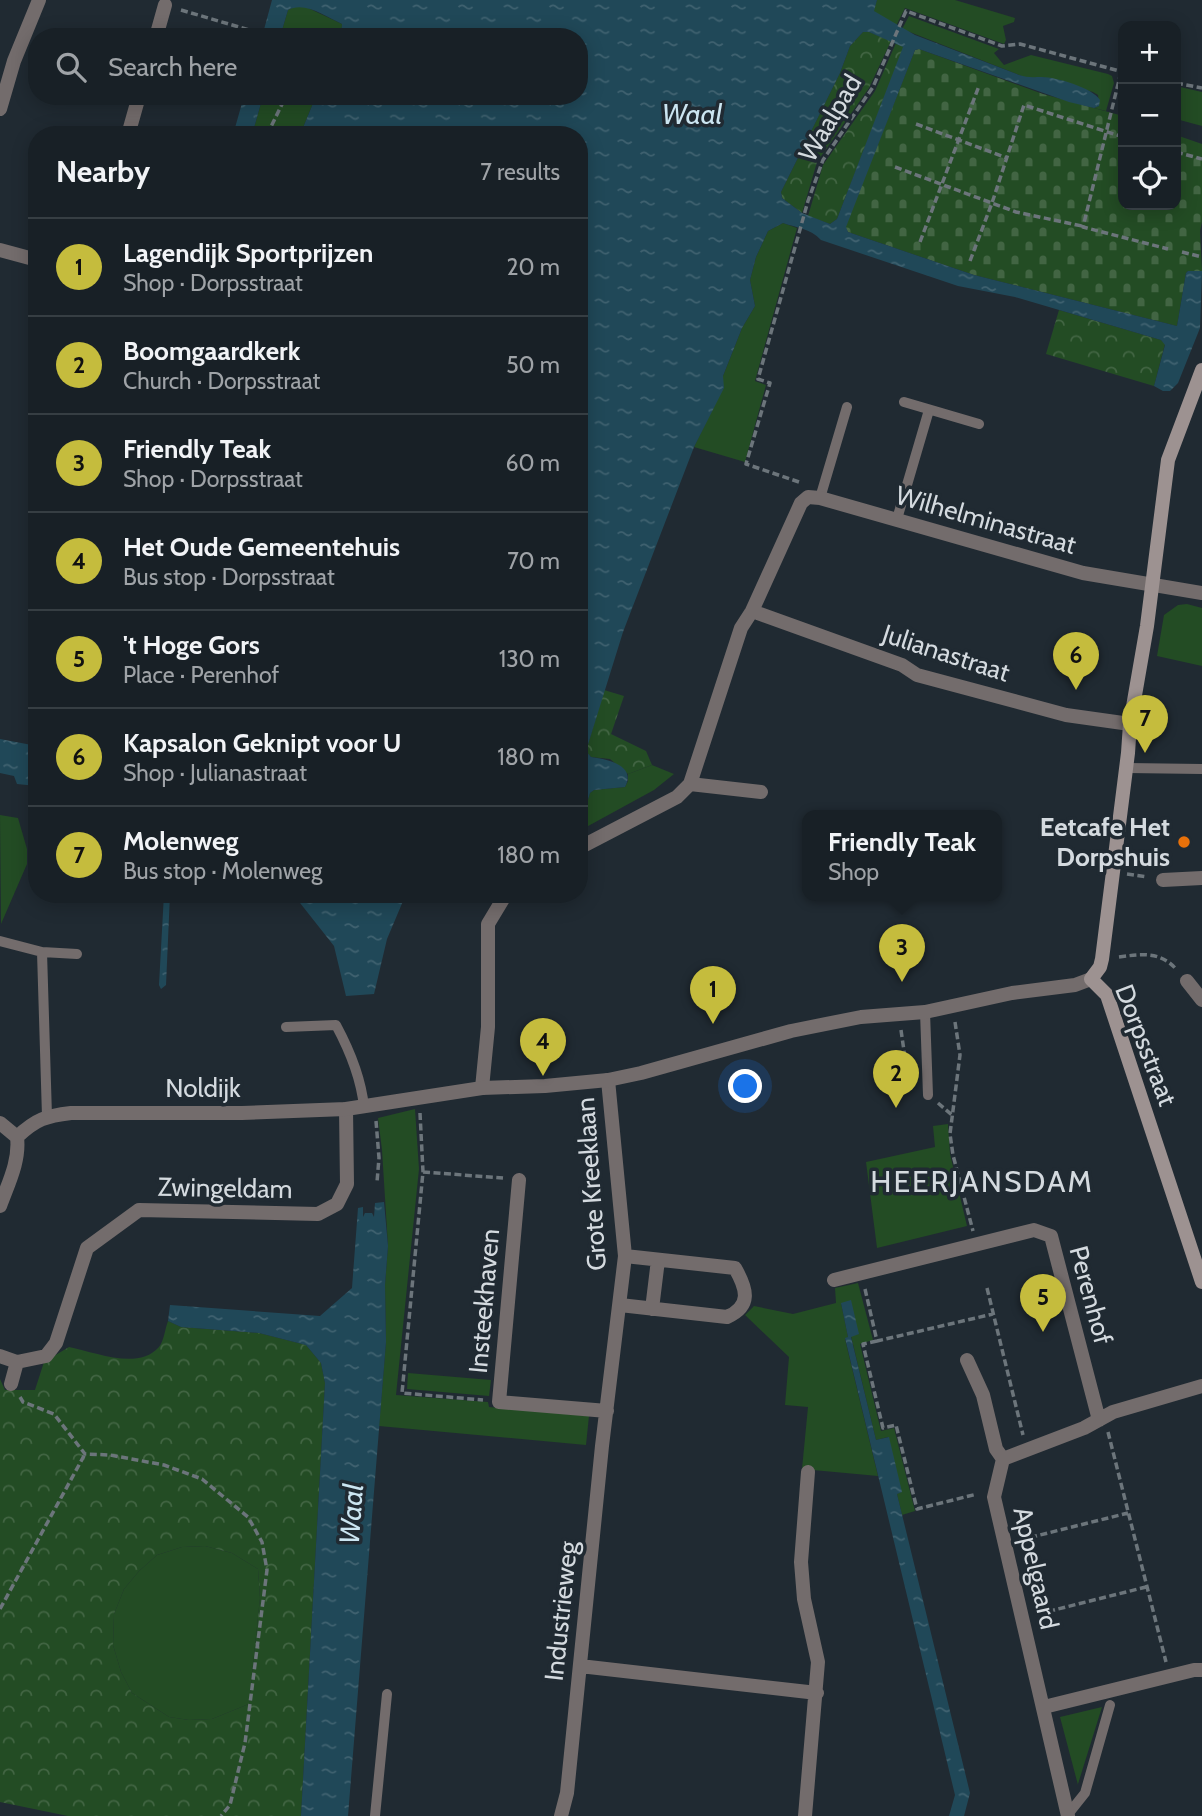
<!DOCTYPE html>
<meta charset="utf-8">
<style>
body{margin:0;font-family:Cabin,sans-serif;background:#252d32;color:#f1f3f6}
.controls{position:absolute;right:21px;top:21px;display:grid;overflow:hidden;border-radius:14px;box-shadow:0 4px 18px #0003}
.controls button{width:63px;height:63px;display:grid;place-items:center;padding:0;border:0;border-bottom:2px solid #363e43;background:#182026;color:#f1f3f6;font:35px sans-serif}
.you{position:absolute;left:746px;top:1087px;width:24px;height:24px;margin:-18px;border:5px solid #fff;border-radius:50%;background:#1a73e8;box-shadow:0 0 0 10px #1a73e833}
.badge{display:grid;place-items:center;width:46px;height:46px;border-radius:50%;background:#c5bc3d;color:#111;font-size:23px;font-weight:700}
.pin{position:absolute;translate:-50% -58px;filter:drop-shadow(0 2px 4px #0008)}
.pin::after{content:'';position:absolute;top:37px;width:24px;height:21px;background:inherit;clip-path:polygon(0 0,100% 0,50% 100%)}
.popup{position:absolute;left:802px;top:810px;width:200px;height:91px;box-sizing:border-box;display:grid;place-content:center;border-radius:14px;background:#182026;filter:drop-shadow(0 2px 5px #0005);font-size:23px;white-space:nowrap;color:#9fa3a7}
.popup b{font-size:26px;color:#f1f3f6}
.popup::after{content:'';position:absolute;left:50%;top:100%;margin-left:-14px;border:14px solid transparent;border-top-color:#182026}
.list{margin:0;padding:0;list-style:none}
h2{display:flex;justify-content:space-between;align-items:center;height:91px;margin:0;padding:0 28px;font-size:30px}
h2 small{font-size:23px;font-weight:400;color:#9fa3a7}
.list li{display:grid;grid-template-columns:46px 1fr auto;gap:21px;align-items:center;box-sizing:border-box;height:98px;padding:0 28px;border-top:2px solid #363e43}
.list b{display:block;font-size:26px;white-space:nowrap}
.list p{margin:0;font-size:23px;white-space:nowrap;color:#9fa3a7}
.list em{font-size:23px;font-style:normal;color:#9fa3a7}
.icon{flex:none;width:38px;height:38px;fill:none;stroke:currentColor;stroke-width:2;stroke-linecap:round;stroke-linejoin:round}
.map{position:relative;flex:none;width:1202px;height:1816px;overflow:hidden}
.search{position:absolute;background:#182026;box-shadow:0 4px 18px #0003;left:28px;top:28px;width:560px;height:77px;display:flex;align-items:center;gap:18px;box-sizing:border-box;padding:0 24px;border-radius:28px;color:#9fa3a7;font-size:26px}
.panel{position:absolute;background:#182026;box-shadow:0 4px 18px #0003;left:28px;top:126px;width:560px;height:777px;border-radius:28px}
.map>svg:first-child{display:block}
.green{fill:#234c24}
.forest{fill:url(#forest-crowns);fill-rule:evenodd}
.cemetery{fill:url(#cemetery-stones)}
.water{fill:url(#water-ripples);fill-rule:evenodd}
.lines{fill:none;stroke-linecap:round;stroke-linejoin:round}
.path{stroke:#6c757b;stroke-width:3.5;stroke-dasharray:7 3.5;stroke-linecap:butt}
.service{stroke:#736c6c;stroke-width:10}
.minor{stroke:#736c6c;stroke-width:14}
.tertiary{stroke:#736c6c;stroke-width:14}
.secondary{stroke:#9d9291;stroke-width:14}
.food-dot{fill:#e8710a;stroke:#202a32;stroke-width:2.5}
.labels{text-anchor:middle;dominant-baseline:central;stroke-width:7;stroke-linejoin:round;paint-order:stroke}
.street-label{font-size:26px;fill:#d4dadf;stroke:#202a32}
.poi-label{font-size:26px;font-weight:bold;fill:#d4dadf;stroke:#202a32;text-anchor:end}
.water-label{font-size:28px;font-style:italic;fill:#cbe5f1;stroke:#202a32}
.quarter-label{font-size:30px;letter-spacing:2px;fill:#d4dadf;stroke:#202a32}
</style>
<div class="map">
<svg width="1202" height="1816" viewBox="0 0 1202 1816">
<defs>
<pattern id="forest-crowns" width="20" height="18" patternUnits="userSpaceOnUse" patternTransform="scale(1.75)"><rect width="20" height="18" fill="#234c24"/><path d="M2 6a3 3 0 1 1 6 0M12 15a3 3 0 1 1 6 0" fill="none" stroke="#426543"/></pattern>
<pattern id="cemetery-stones" width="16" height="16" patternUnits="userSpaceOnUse" patternTransform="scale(1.75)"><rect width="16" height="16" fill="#234c24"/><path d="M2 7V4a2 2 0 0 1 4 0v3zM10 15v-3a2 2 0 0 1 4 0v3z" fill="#426543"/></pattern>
<pattern id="water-ripples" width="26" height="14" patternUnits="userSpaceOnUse" patternTransform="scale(1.75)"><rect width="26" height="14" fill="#204858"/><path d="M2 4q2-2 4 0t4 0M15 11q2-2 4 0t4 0" fill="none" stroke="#406270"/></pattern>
</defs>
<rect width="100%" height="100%" fill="#202a32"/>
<path class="green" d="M877,0h78l60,18 -1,4 -11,4 3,14 -2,4 -99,-36 -9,18 -23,-15z
M294,7h12l36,17 -1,13h-61l8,-27z
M909,16l90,33 -5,4 10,12 27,-10 77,19 4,2 2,7 -8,28 -12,-3 5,-2 -1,-11 -5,-3 -51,-15 -13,2 -10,-4 -117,-46z
M1176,86l26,6v34l-26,-7z
M263,96h53l-16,39h-48z
M783,223l14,5 -42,153 11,4 -21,77 -51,-15 29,-59v-12l19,-48 13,-22 -5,-26 6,-23 12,-26z
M1187,604l15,4v58l-45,-10 7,-41 14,-10z
M652,765l22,9 -20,16 -75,41v-25l8,-3 3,-10 4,-3 31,-3 3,-6v-7z
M0,815l18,3 9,31v15l-26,60z
M415,1109l4,60 -23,226 92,7 1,5 100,9 -3,29 -207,-19 7,-84 -1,-57 3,-39 -6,-96 -4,-32z
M948,1124l2,30 17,72 -90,22 -11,-86 69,-15 -2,-21z
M858,1283l15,57 -13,4 21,87 13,-3 21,83 -13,4 -5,-21 4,-2 -13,-55 -12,3 -25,-104 7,-2 -17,-31 7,34 -3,2 33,137 -76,-7 6,-62 -23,-2 4,-48 -44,-42 9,-9 39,8 43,-11 -1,-15z
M408,1373l83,7 -2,16 -82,-7z
M205,1546l27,7 26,16 2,29 -11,106 -37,15 -23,1 -20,-3 -37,-24 -11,-21 -8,-27 1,-31 10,-25 15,-18 18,-16 25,-8z
M1102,1707l-24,77v1l-18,-68z"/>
<path class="forest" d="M863,32h6l22,9 -22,47 -52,74 -15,51 -20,-15 -1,-6 59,-119 10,-27z
M896,43l8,4 -67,172 -7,5 -22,-8 15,-51 52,-74z
M1059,310l102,30 4,4 -11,42 -108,-32z
M604,690l20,6 -13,38 35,17 6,14 -24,9 -18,-15 -19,-2 -5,-6z
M168,1321l13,6 78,6 47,12 15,18 4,20 -24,433h-233l-68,-14v-423l5,11h30l9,-28 25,-15c26,5 69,24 90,0 5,-6 6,-18 9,-26zM205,1546l27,7 26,16 2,29 -11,106 -37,15 -23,1 -20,-3 -37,-24 -11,-21 -8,-27 1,-31 10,-25 15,-18 18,-16 25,-8z"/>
<path class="cemetery" d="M919,49l124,45 80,22v89h53v-70l26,9v78l-2,9 2,40h-14l-2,2 -9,53 -203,-51 -126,-43 -3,-5 70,-177z"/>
<path class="water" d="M272,0h605l-3,11 41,24 104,40c9,3 14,2 23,2 14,0 51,11 58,23l-1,6 -5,2 -25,-6 -150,-53 -4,1 -69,177 2,5 126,43 203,51 9,-53 2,-2h14l-2,57 -22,55 -8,8h-7l-9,-5 11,-41 -4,-5 -146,-43 -57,-11 -137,-46c-11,-12 -24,-12 -38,-17l-15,8 -12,26 -6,23 5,26 -13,22 -19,48 1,12 -30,59 -71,185 -37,119 5,6c15,2 46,8 34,30l-31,3 -4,3 -3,10 -8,3v-671h-279l16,-39h263v-59h-238l1,-13c-16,-7 -37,-23 -54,-14l-8,27h-18zM863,32h6l34,15 -66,172 -7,5 -28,-11 -20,-15 -1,-6 59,-119 10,-27z
M244,96h19l-11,39h-19z
M0,739l37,7v40l-20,-2 -3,-8 -14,-3z
M164,894h6l-4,91 -5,4 -2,-4z
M293,894h113l-19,45 -13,55 -28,2 -12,-50z
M384,1202l4,44 -3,39 1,57 -38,474h-47l24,-433 -4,-20 -15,-18 -47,-12 -78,-6 -13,-6 2,-16 150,11 32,-28 6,-80 5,-1v10l2,-4h7l2,4 1,-14z
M851,1300l8,34 -8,3 25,103 13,-3 13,55 -5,2 73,299 -6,23h-15l6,-21 -110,-457 3,-1 -7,-34z"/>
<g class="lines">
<path class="path" d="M181,10l92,27
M1121,72l-38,155 85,22
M1176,83l26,5
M916,124l91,34
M267,135l19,-39
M1176,152l26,7
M895,167l121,45 66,14
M920,242l59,-156
M1182,252l20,5
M970,261l22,-58 32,-98 99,32
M799,482l-53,-18 24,-81 -12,-4 50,-178 15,-41 50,-73 33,-76 96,35 18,-2 103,28
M1127,874l20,3
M1119,957c22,-3 41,-6 57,12
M955,1022l5,33 -10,79 3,21 20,76
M901,1030l7,49 5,4
M938,1103l14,12
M420,1113l3,59 -21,221 81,7
M376,1121l3,37 -2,24
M423,1172l80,6
M987,1288l36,147
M865,1289l12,52 116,-27
M877,1341l-14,3 20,84 13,-3 21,84 60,-15
M20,1397l3,5 31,12 31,40 25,1 54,10 38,14 46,38 14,25 5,28 -22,173 -15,62 -9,11
M1108,1432l58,230
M1020,1540l108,-27
M0,1609l85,-155
M1038,1614l108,-27"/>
<path class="service" d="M904,402l75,22
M820,498l27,-91
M897,519l32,-109
M1127,768l75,1
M0,941l42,11 35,2
M42,952l5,164
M925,1012l3,83
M286,1027l50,-2c14,26 25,52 28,82
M1069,1813l16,-20 25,-88
M375,1816l12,-122"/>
<path class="minor" d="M156,37l9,-32
M128,135l11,-39
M0,250l37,10
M752,611l150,54 15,10 149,40 64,9
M690,784l71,8
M579,848l98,-51 13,-13 51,-156 11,-17 49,-108 7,-6 12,1 263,75 119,20
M1163,880l39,-2
M1187,981l15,19
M482,1088l6,-61v-103l18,-30
M519,1180l-20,222 108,9
M834,1280l200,-50 17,6 48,184
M620,1305l107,12c25,-11 20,-28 8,-49l-110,-12
M652,1309l6,-49
M0,1356l17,6 -6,22
M967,1360l16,35 13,54 7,10
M17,1362l29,-6 10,-13 31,-95 52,-38 179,4 19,-10 10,-20 -1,-75
M580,1666l237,27
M1044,1707l150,-37h8
M561,1816l6,-23 35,-347 23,-190 -17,-176
M805,1816l13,-154 -14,-63 -3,-37 7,-90
M1068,1816l-74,-319 9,-38 81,-31 29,-16 89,-26"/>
<path class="tertiary" d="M0,109l14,-48 25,-61
M0,1123l17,14
M17,1137c19,-18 29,-21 54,-24h171l104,-4 136,-21 63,-2 63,-6 33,-7 150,-42 70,-14 64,-5 87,-19 63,-8 16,-6
M0,1206c8,-22 20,-45 17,-69"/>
<path class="secondary" d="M1202,370l-34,90 -21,166 -17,98 -2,29 -26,206 -2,8 -9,12 16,16 95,287"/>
</g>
<circle class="food-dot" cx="1184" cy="842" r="7"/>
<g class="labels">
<g class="street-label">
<text transform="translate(830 118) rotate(-59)">Waalpad</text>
<text transform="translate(986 520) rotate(16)">Wilhelminastraat</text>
<text transform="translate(946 653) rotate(18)">Julianastraat</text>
<text transform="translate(1146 1045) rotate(69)">Dorpsstraat</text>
<text x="203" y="1088">Noldijk</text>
<text transform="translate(591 1184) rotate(-94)">Grote Kreeklaan</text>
<text transform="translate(225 1188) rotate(1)">Zwingeldam</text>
<text transform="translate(1091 1295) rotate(75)">Perenhof</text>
<text transform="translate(484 1301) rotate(-85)">Insteekhaven</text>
<text transform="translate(1036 1568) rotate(77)">Appelgaard</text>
<text transform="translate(561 1611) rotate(-84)">Industrieweg</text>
</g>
<g class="poi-label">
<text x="1170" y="827">Eetcafe Het<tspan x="1170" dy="30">Dorpshuis</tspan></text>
</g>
<g class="water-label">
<text x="692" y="114">Waal</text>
<text transform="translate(351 1514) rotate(-86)">Waal</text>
</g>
<g class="quarter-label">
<text x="982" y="1181">HEERJANSDAM</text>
</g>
</g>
</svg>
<div class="controls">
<button>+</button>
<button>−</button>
<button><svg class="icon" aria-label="locate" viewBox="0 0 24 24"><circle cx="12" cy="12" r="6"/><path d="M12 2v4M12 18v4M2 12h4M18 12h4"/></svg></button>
</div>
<div class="you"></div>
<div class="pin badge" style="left:713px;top:1024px">1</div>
<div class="pin badge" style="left:896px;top:1108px">2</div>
<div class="pin badge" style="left:902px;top:982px">3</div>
<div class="popup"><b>Friendly Teak</b>Shop</div>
<div class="pin badge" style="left:543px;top:1076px">4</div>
<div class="pin badge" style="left:1043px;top:1332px">5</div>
<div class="pin badge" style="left:1076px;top:690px">6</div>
<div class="pin badge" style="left:1145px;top:753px">7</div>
<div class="search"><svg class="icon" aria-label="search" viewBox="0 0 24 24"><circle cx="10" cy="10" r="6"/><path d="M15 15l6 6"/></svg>Search here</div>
<section class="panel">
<h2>Nearby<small>7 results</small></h2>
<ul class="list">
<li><span class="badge">1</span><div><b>Lagendijk Sportprijzen</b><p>Shop · Dorpsstraat</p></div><em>20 m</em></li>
<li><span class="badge">2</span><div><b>Boomgaardkerk</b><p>Church · Dorpsstraat</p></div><em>50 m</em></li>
<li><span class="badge">3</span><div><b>Friendly Teak</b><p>Shop · Dorpsstraat</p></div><em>60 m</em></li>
<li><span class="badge">4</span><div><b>Het Oude Gemeentehuis</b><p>Bus stop · Dorpsstraat</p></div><em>70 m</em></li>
<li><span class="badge">5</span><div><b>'t Hoge Gors</b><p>Place · Perenhof</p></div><em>130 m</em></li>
<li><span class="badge">6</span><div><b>Kapsalon Geknipt voor U</b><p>Shop · Julianastraat</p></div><em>180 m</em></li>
<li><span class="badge">7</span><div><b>Molenweg</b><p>Bus stop · Molenweg</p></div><em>180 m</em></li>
</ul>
</section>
</div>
